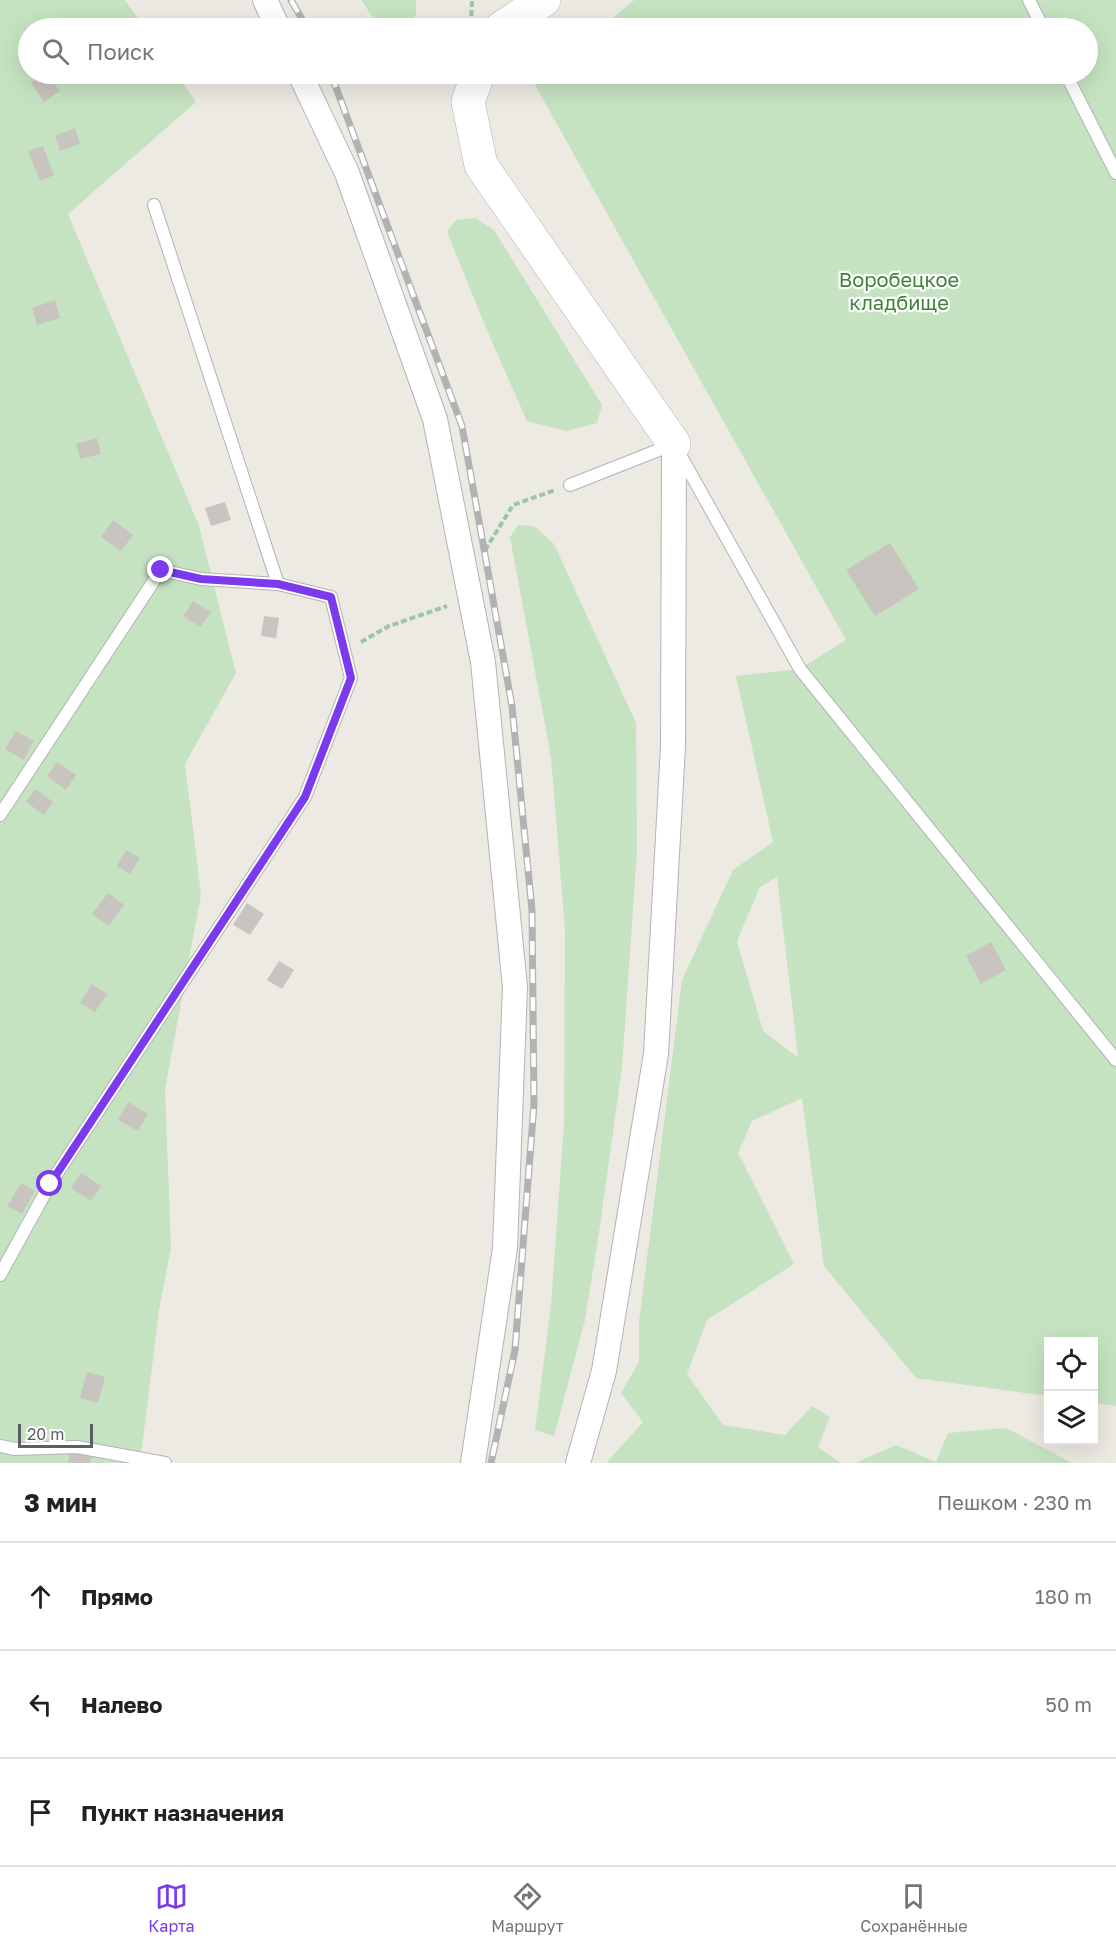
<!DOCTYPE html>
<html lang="ru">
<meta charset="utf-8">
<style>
body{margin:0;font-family:"Golos Text",sans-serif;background:#f2f2f2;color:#202124}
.controls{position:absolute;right:18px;bottom:18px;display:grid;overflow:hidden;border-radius:0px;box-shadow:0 6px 24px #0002}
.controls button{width:54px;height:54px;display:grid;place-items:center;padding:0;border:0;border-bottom:2px solid #e0e0e0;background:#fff;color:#202124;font:30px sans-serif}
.scale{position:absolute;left:18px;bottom:15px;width:75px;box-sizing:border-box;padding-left:6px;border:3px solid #5b5f63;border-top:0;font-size:16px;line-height:21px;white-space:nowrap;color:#5b5f63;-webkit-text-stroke:4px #fff;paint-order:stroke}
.stop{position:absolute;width:18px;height:18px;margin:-14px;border:4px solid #7c3aed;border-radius:50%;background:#fff}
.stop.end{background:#7c3aed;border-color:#fff;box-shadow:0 2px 6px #0008}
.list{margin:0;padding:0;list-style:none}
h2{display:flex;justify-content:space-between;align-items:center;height:78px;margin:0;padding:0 24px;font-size:26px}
h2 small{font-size:20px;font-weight:400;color:#757577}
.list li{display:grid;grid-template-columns:39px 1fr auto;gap:18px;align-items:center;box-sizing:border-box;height:108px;padding:0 24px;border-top:2px solid #e0e0e0}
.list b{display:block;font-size:22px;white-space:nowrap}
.list em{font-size:20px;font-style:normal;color:#757577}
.icon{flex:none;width:33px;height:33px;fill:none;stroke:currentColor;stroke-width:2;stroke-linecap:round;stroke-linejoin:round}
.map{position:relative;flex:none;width:1116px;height:1463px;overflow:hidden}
.search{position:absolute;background:#fff;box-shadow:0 6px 24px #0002;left:18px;right:18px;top:18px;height:66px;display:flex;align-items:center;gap:15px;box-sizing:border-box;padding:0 21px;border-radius:33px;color:#757577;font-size:22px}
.sheet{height:402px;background:#fff}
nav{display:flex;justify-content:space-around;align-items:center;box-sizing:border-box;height:84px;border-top:2px solid #e0e0e0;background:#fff;font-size:16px;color:#757577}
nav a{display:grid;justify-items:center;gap:3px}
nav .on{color:#7c3aed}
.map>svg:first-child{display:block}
.green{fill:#c5e3c1;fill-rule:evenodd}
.building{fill:#c8c4bf}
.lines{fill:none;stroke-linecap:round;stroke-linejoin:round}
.lane-casing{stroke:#b0b4b7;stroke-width:14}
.street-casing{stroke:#b0b4b7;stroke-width:26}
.secondary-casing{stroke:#b2b6ba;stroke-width:34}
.path{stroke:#9cc5a2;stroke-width:4;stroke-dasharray:6 3;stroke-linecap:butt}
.lane{stroke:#fff;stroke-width:12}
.street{stroke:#fff;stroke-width:24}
.secondary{stroke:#fff;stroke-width:33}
.rail-casing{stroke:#b1b2b3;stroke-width:7}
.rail{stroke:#fff;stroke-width:4.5;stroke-dasharray:14;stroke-linecap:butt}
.route{stroke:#7c3aed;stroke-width:8}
.labels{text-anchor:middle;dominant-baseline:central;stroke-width:4.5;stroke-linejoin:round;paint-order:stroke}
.park-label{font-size:20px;fill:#41823b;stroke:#fff}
</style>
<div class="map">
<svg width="1116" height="1463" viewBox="0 0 1116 1463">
<rect width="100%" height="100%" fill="#ede9e3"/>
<path class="green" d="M0,0h125l20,28h-117v46h148l20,28 -128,112 131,312 37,147 -51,91 16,131 -36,194 6,159 -12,62 -19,153h-140z
M361,0h55v15l-8,12 -30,-2z
M634,0h482v1406l-22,-3v-61h-46v54l-132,-18 -92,-112 -22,-168 -50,23 -14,32 56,111 -87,56 -20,54 36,51 62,10 27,-29 18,11 -12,30 23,16h-233v-2l35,-39 -22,-29 18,-31v-40l43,-342 51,-110 40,-28 -37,-166 64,-7 46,-29 -311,-555 14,-11h539v-46h-487zM777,877l21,179 -1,1 -34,-26 -26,-90 23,-54z
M475,218l19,12 108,175 -5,18 -31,8 -39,-10 -38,-86 -42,-103 9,-12z
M518,525l16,1 20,18 82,179 1,128 -15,216 -23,166 -14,87 -31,116 -19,-6 16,-124 13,-183 1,-193 -14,-173 -41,-220z
M1006,1428l66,35h-217l41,-18 40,17 12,-29z"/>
<path class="building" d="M45,74h2l13,17 -16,11 -13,-19z
M75,128l5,16 -20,7 -5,-15z
M43,146l11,29 -14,6 -12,-30z
M55,300l5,18 -23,7 -5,-17z
M97,438l4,16 -21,5 -4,-15z
M225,502l6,18 -20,6 -6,-18z
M113,520l20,15 -12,16 -20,-14z
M890,543l29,46 -44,27 -29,-46z
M193,601l18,11 -11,15 -17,-11z
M264,616l15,2 -3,20 -15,-2z
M16,731l18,10 -10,19 -19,-11z
M57,762l19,13 -10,15 -19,-14z
M35,789l18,13 -9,13 -18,-13z
M126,850l14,8 -10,16 -13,-8z
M108,893l16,12 -15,21 -17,-12z
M247,903l17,11 -14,21 -17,-10z
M991,942l15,28 -25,14 -15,-28z
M279,961l15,9 -12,19 -15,-9z
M92,984l15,10 -12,18 -15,-9z
M128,1102l20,12 -10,17 -20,-11z
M81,1173l20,13 -10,15 -20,-13z
M21,1183l14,8 -13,23 -15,-8z
M87,1372l18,5 -7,26 -18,-5z
M70,1452l22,3 -2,8h-22z"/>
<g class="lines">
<g class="lane-casing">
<path id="lane" d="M1029,0l14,28
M1066,74l50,99
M154,205l124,379
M570,485l104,-41 126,225 316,391
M0,815l161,-245 40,9 77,5 53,13 20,81 -46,119 -255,387 -50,91
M0,1446l15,3 62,-2 88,16"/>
</g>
<g class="street-casing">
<path id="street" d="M265,0l13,28
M300,74l47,99 88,246 48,243 32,325 -10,261 -32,215
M578,1463l26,-92 52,-317 17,-308 1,-302"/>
</g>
<g class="secondary-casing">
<path id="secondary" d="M501,28l43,-28
M478,74l-10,28 13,63 193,279"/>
</g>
<path class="path" d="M471,25l1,-25
M485,550l28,-45 42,-15
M361,642l28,-16 58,-20"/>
<use href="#lane" class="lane"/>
<use href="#street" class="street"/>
<use href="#secondary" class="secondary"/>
<g class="rail-casing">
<path id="rail" d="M291,0l16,28
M331,74l131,352 50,280 20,204 2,194 -19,246 -24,113"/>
</g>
<use href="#rail" class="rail"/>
</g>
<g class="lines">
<path class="route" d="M50,1184l255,-387 46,-119 -20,-81 -53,-13 -77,-5 -40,-9"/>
</g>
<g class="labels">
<g class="park-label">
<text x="899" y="279">Воробецкое<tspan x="899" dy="23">кладбище</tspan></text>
</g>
</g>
</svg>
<div class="controls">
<button><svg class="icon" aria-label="locate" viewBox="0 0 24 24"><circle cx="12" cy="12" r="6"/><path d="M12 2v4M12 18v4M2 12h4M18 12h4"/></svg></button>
<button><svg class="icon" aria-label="layers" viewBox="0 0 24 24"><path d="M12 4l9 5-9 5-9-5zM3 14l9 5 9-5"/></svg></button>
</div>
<div class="scale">20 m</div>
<div class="stop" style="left:50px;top:1184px"></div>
<div class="stop end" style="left:161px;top:570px"></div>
<div class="search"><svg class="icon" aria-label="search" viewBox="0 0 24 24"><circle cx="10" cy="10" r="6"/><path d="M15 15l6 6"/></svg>Поиск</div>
</div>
<section class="sheet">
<h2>3 мин<small>Пешком · 230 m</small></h2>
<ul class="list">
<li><svg class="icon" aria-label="ahead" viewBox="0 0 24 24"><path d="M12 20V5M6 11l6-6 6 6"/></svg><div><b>Прямо</b></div><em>180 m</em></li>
<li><svg class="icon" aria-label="left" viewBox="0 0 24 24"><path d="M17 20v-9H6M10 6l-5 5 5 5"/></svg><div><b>Налево</b></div><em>50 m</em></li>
<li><svg class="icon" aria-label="arrive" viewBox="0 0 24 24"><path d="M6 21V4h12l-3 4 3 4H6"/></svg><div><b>Пункт назначения</b></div></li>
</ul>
</section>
<nav>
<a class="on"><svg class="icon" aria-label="map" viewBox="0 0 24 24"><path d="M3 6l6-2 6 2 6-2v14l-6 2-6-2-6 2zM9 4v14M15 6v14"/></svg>Карта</a>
<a><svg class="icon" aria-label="directions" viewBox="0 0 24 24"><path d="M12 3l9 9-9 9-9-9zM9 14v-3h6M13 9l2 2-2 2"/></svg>Маршрут</a>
<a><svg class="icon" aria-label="saved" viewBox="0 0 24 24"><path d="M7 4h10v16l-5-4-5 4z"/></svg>Сохранённые</a>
</nav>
